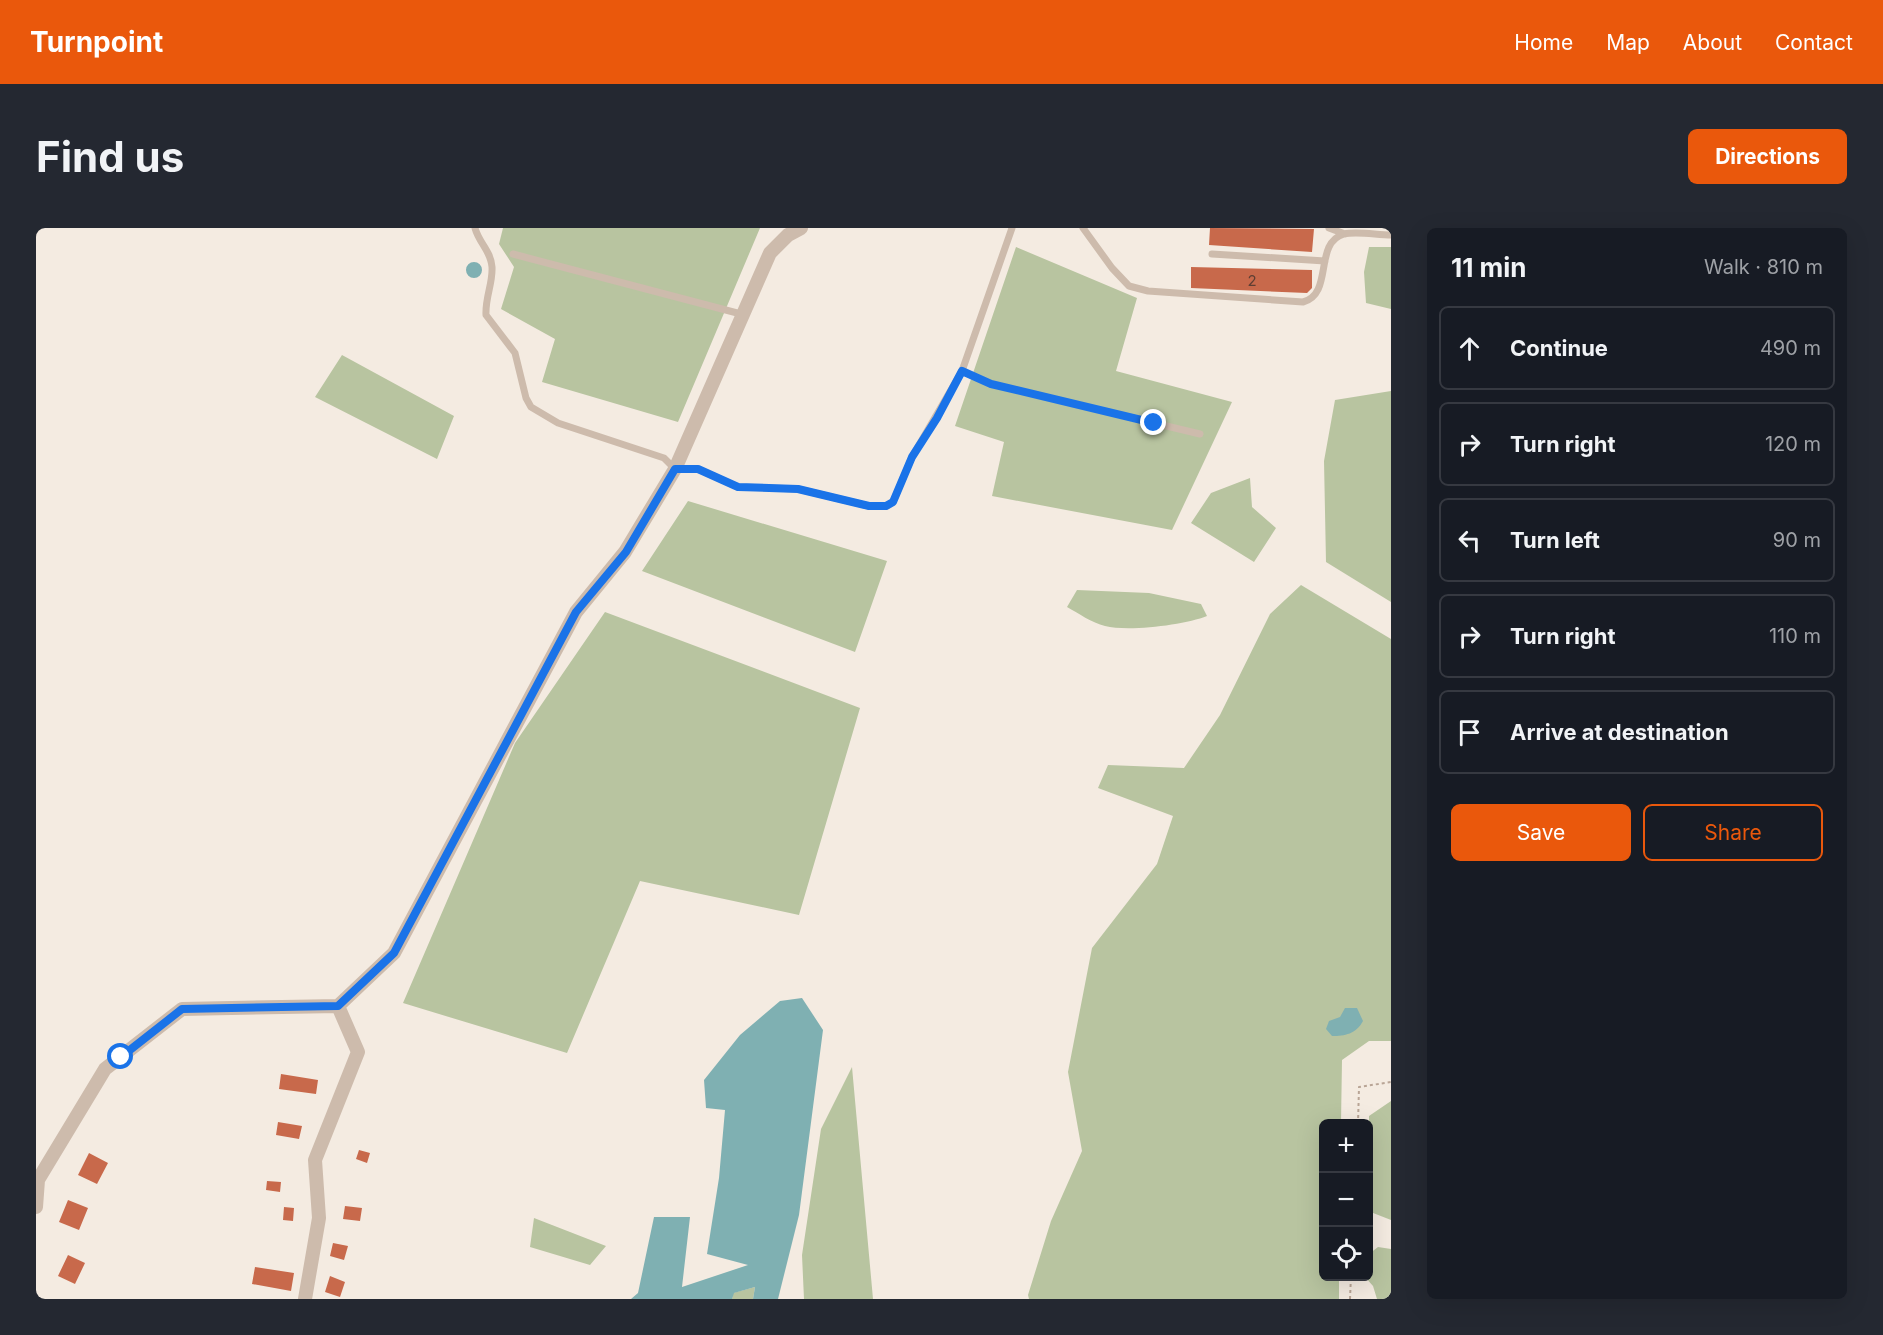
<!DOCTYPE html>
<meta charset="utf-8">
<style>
body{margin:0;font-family:Inter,sans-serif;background:#242831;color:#f1f3f6}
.controls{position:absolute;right:18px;bottom:18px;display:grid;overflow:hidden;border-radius:9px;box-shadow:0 6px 24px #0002}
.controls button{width:54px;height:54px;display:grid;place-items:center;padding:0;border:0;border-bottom:2px solid #363941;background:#171b24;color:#f1f3f6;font:30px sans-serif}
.stop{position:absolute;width:18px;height:18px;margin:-14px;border:4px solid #1a73e8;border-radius:50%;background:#fff}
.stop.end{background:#1a73e8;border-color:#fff;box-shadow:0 2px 6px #0008}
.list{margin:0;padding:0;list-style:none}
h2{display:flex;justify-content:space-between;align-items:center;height:78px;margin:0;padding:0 24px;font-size:26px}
h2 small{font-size:20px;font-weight:400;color:#9ea1a6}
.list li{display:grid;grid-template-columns:39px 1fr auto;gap:18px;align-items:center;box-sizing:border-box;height:84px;margin:0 12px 12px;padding:0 12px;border:2px solid #363941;border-radius:9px}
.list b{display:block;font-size:22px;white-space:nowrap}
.list em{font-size:20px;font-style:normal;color:#9ea1a6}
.actions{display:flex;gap:12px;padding:18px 24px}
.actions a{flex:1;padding:14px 0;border:2px solid #ea580c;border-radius:9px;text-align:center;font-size:21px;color:#ea580c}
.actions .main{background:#ea580c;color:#fff}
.icon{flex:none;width:33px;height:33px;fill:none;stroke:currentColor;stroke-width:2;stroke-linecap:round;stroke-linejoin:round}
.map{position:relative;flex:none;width:1355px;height:1071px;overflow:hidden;border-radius:9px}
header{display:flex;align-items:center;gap:36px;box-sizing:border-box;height:84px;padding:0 30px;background:#ea580c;color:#fff}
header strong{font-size:28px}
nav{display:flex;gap:33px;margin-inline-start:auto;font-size:21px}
.intro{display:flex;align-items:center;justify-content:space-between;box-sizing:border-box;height:144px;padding:0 36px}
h1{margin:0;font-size:42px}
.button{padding:15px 27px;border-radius:9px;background:#ea580c;color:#fff;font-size:21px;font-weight:700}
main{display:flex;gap:36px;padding:0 36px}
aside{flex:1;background:#171b24;border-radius:9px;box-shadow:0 6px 24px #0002}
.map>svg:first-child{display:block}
.green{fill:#b8c4a0}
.water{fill:#7fb0b2}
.building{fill:#c8694b}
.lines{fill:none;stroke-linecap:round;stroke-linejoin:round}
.path{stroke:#b9a596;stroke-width:2;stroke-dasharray:3 3;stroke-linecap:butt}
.lane{stroke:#cdbbac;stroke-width:7}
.street{stroke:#cdbbac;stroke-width:14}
.route{stroke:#1a73e8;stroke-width:8}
.labels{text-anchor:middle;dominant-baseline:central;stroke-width:6;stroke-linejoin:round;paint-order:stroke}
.number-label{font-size:15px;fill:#5e3e33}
</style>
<header>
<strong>Turnpoint</strong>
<nav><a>Home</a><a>Map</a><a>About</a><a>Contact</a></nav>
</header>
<div class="intro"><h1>Find us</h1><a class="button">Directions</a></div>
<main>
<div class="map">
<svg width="1355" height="1071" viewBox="0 0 1355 1071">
<rect width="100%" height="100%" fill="#f4ebe1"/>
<path class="green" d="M467,0h257l-82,194 -136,-40 13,-43 -54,-30 13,-42 -15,-23z
M980,19l121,51 -21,73 116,31 -60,128 -180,-34 12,-54 -49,-16z
M1333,19h22v62l-25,-6 -2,-31z
M306,127l112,61 -17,43 -122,-62z
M1355,163v211l-65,-40 -2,-101 11,-61z
M1214,250l2,29 24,21 -22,34 -63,-39 20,-30z
M652,273l199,60 -32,91 -213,-81z
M1265,357l90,54v402h-22l-27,19 -1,63 -17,1v152l15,1v22h-310l-1,-4 23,-74 31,-70 -14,-79 24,-124 65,-84 16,-48 -75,-28 10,-23 76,3 36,-53 50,-101z
M1041,362l72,3 52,11 6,12c-22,9 -79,16 -102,10 -13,-3 -27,-13 -38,-19z
M569,384l255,96 -61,207 -159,-34 -73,172 -164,-50 112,-260z
M816,839l21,232h-69l-2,-44 19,-126z
M1355,873v119l-23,-9 1,-95z
M498,990l72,28 -16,19 -60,-18z
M1342,1019l13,2v50h-14l-4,-13 -8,-9 3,-1 1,-22z
M719,1059l-2,12h-21l1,-6z"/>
<path class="water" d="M430 42a8 8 0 1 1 16 0a8 8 0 1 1-16 0Z
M766,770l21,32 -24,185 -21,84h-25l2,-12 -21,6 -2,6h-101l7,-6 16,-76h36l-8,70 66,-22 -41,-11 12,-76 6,-68 -19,-2 -2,-28 36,-45 40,-34z
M1309,780h12l6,13c-7,13 -18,15 -31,15l-6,-7 3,-8 11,-4z"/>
<path class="building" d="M1174,0l104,1 -2,23 -103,-7z
M1155,39l121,3v18l-5,5 -116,-5z
M245,846l37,6 -2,14 -37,-5z
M242,894l24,4 -3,13 -23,-4z
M323,922l11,3 -3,10 -11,-4z
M53,925l19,10 -11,21 -19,-9z
M231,953l14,1 -1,10 -14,-2z
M32,972l20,8 -9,22 -20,-8z
M309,978l17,2 -2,13 -17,-2z
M248,979l10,1 -1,13 -10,-1z
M297,1015l15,3 -4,14 -14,-4z
M32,1027l17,8 -10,21 -17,-8z
M219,1039l39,6 -3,18 -39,-7z
M294,1048l15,6 -5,15 -15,-5z"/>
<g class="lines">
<path class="path" d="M1322,896l1,-37 32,-5
M1314,1071l1,-23"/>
<path class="lane" d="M439,0c4,15 16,23 17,39 1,16 -7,31 -6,48l29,38 11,45 5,9 27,16 106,35 11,11h23l40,18 60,2 71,17h18l6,-4 19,-45 50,-86 50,-143
M1047,0l29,40 17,18 19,5 155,11c31,-8 10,-59 41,-68 13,-3 33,1 47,1
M1293,0l16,6
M477,26l228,60
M1176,26l113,7
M926,143l29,13 209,50"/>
<path class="street" d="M0,979l2,-27 67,-111 77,-60 156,-3
M269,1071l14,-81 -4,-58 43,-108 -20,-46 56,-53 182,-341 49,-60 50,-83 95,-216 18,-18 13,-7"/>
</g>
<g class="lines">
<path class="route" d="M85,829l61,-48 156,-3 56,-53 182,-341 50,-60 49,-83h23l40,18 60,2 71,17h17l7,-4 19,-45 25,-39 25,-47 29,13 163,39"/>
</g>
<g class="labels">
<g class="number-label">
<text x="1216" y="52">2</text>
</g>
</g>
</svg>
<div class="controls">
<button>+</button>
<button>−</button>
<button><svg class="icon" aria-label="locate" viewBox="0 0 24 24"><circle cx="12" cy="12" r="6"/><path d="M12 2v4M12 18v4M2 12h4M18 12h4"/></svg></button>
</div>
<div class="stop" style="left:85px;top:829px"></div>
<div class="stop end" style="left:1118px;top:195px"></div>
</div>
<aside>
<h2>11 min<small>Walk · 810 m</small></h2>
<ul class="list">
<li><svg class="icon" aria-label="ahead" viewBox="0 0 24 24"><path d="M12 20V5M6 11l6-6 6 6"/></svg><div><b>Continue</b></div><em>490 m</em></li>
<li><svg class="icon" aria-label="right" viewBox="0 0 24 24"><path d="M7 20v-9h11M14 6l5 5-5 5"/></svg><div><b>Turn right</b></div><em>120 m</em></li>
<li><svg class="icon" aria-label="left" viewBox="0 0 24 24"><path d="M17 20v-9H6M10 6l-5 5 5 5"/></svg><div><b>Turn left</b></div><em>90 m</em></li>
<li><svg class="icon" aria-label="right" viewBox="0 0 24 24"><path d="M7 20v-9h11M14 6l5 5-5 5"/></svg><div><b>Turn right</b></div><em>110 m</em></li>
<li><svg class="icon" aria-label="arrive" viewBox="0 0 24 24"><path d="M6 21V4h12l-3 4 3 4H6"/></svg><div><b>Arrive at destination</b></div></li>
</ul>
<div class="actions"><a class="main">Save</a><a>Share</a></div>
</aside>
</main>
